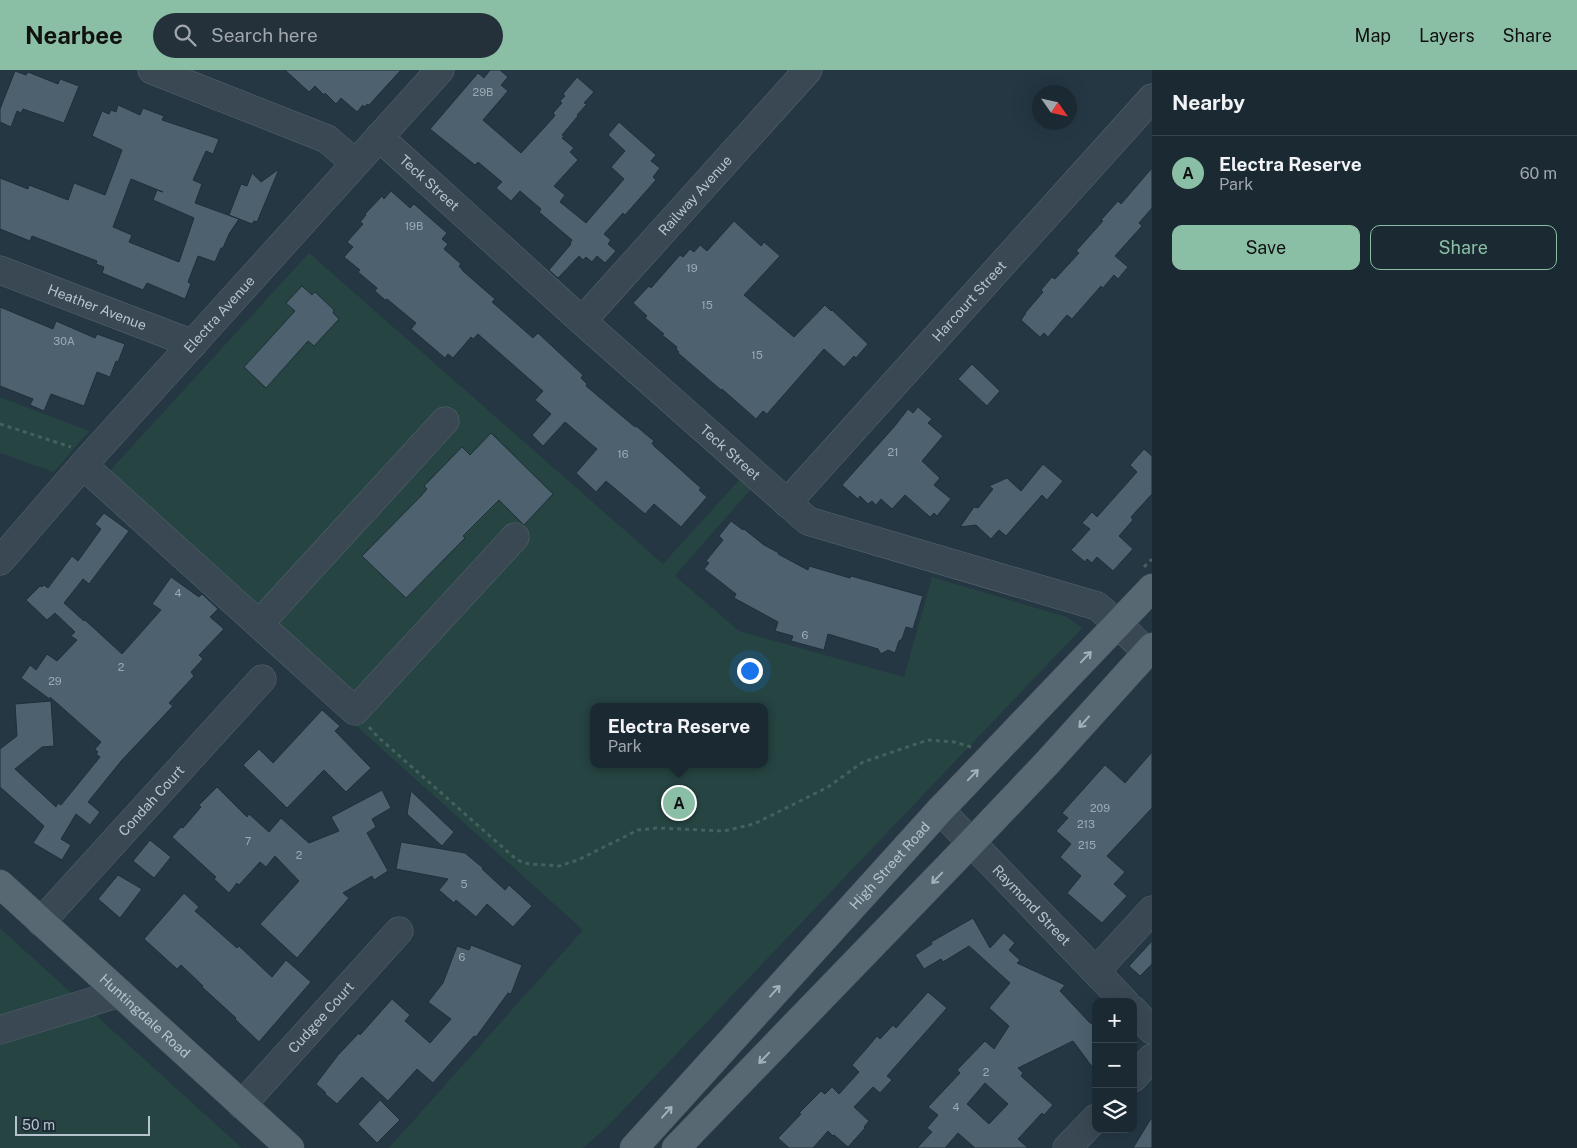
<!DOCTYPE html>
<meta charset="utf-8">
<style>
body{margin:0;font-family:"Public Sans",sans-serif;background:#24313a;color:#f1f3f6}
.controls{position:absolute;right:15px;bottom:15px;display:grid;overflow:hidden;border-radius:10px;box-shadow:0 5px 20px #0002}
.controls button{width:45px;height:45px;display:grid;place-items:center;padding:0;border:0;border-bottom:1px solid #39454d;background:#1b2932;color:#f1f3f6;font:25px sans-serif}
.compass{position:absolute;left:1032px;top:15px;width:45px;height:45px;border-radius:50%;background:#1b2932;box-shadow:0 5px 20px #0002;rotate:124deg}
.scale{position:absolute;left:15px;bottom:12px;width:135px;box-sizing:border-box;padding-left:5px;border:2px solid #b6c3cd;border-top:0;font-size:14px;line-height:18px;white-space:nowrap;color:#b6c3cd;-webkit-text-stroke:4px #1e2d38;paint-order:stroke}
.you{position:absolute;left:749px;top:600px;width:18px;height:18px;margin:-12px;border:4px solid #fff;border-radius:50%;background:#1a73e8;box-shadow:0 0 0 8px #1a73e833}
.badge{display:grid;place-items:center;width:32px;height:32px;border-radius:50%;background:#8abfa5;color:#111;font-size:16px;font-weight:700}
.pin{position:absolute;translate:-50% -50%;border:2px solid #fff;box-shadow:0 1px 5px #0006}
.popup{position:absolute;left:590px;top:633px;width:178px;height:65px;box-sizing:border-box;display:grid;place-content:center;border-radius:10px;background:#1b2932;filter:drop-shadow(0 1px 4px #0005);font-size:16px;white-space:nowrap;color:#a0a6ac}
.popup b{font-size:19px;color:#f1f3f6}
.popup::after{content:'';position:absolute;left:50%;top:100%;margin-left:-10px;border:10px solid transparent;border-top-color:#1b2932}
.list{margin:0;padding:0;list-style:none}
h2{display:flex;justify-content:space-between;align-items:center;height:65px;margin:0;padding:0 20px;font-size:21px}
h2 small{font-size:16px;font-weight:400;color:#a0a6ac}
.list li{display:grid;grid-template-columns:32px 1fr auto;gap:15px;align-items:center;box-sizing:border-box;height:75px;padding:0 20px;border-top:1px solid #39454d}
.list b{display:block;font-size:19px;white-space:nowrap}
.list p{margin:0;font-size:16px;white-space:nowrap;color:#a0a6ac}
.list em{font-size:16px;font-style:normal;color:#a0a6ac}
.actions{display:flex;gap:10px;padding:15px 20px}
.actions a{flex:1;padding:11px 0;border:1px solid #8abfa5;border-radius:10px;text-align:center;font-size:18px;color:#8abfa5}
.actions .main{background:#8abfa5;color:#111}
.icon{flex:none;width:28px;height:28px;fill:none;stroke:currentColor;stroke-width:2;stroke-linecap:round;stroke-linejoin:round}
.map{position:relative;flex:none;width:1152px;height:1078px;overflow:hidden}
header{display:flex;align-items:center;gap:30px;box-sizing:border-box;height:70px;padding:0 25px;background:#8abfa5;color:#111}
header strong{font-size:24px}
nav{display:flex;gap:28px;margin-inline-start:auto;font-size:18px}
.search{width:350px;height:45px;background:#24313a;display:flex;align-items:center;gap:12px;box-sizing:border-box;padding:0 18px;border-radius:28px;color:#a0a6ac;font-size:19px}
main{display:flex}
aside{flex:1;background:#1b2932}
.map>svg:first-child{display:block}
.green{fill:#264442;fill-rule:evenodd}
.building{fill:#4d616f;stroke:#202f3a;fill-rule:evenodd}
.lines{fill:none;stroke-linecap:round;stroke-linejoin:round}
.minor-casing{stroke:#576670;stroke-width:29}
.major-casing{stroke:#46545f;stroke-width:29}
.path{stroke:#45605e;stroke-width:3;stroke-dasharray:4 4;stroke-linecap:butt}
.minor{stroke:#394853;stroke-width:28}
.major{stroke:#576873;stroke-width:28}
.oneway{stroke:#a3b1bb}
.labels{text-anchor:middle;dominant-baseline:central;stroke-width:5;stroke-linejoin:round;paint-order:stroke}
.number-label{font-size:11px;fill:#9caab6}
.street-label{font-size:14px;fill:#b6c3cd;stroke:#1e2d38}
</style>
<header>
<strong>Nearbee</strong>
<div class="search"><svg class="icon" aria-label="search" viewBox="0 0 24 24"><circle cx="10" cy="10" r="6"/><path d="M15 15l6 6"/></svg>Search here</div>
<nav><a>Map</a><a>Layers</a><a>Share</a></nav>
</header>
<main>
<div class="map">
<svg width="1152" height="1078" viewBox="0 0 1152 1078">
<rect width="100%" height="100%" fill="#243743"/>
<path class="green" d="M309,183l354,311 77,-85 10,11 -75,86 64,55 165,46 28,-100 135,40 15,11 -476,500 -23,20h-194l194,-218 -490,-441zM594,637h170v57h-170z
M0,327l89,34 -35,41 -54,-19z
M0,858l242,220h-242z"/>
<path class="building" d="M285,0h116l-32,35 -2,-1 -2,3 -2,-2 -6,7 -16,-14 -5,6 -11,-11 -1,2 -9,-9 -6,6z
M490,0h10l8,7 -7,8 7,6 -25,29 38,33 32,-35 2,-3 -2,-2 9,-10 -2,-2 5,-5 -2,-2 14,-17 17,15 -10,11 3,1 -10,11 1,1 -16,19 2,1 -2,2 12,10 -4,4 8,8 -24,26 11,9 -5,7 26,21 38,-44 -13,-12 14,-16 -17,-16 11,-13 37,33 -5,6 9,7 -7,9 3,3 -31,35 -2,-2 -19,21 7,6 -3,4 8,7 -11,12 -8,-7 -5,6 -6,-5 -3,3 -4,-4 -21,22 -9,-8 22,-26 -1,-1 2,-3 -33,-28 2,-3 -21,-18 -9,10 -15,-13 6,-6 -24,-20 -3,3 -45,-36 48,-56 6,5z
M15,1l11,4 2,-3 30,12 2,-5 19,7 -15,37 -41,-14 -2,4 -4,-2 -6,16 -11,-5v-13z
M118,35l22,10 3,-7 21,8 -2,4 57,19 -6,15 -7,-3 -13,29 9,4 -7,19 44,16 -10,15 -6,14h-2l-6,14 -17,-6 -10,26 3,2 -6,15 -38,-16 -4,7 -41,-17 2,-6 -8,-3 1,-3 -65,-25 -2,5 -30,-12v-51l28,11 1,-4 39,15 6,-17 31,12 17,-45 -30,-14 10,-25 7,3 2,-4 5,2zM131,109l32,13 -6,-2 -4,10 41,18 -15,44 -50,-20 3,-7 -19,-8z
M1152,98v40l-13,15 3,3 -27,30 13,11 -10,12 -4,-4 -11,13 -2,-2 -29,33 -5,-4 -19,22 -4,-4 -4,4 -19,-17 5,-7h-1l18,-21 -2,-2 11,-13 3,2 24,-26 -3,-2 27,-30 -2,-1 17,-19 3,3z
M279,99l-22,53 -3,-1 -2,3 -23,-9 12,-31 6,2 5,-13 9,9z
M391,121l19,17 4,-4 33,29 -5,6 6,5 -4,5 17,15 -2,2 5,6 31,27 -3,3 41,36 5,-5 45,42 -2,3 6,6 -1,2 49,41 1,-1 18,15 -2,2 2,3 47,42 -2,2 8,7 -26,30 -27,-23 -9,10 -39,-33 -10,11 -20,-19 21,-24 -32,-27 -22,24 -11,-11 19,-21 -16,-14 8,-9 -65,-57 -5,5 -2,-2 -18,21 -5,-4 -3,4 -34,-29 5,-6 -29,-24 -2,1 -10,-9 2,-3 -19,-16 2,-2 -16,-13 9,-10 -6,-5 16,-18 -3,-2 6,-7 -1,-1 17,-18 2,3z
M734,151l27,25 3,-4 16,14 -36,39 50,42 31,-32 6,6 1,-1 36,34 -12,14 -2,-2 -10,11 -20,-18 -57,65 -4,-3 -7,8 -34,-30 -1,1 -43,-37 1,-1 -3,-3 1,-2 -15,-12 2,-1 -19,-16 2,-2 -14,-13 16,-17 2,2 29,-33 3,2 7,-8 4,3 6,-7 7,6z
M302,216l10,9 3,-3 19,18 -1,3 6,6 -25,27 -6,-5 -42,47 -22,-21 51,-56 -9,-8z
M0,237l53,22 3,-8 39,17 2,-4 28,10 -7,18 -2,-1 -6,16 -13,-5 -13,34 -33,-12 -7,17 -14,-6 3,-6 -33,-13z
M972,294l28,27 -13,15 -29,-27z
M918,337l14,12 -4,4 15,13 -21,25 18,17 -6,7 17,14 -14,17 -3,-3 -4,4 -25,-22 -13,14 -11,-10 -5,6 -4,-4 -4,3 -8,-8 -2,3 -16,-14 52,-58 14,-18 5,4z
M491,363l62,61 -29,31 -25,-25 -36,36 2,2 -59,60 -44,-42 58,-59 7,-8 -3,-3 38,-39 8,8z
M1144,379l8,7v38l-21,23 2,3 -14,16 14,13 -20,22 -16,-14 -5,6 -5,-4 -2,3 -14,-12 19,-21 -8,-6 10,-11 5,5 40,-45 -7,-7z
M1043,394l20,17 -16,19 -5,-5 -36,41 -7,-6 -8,9 -15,-14 -16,2 14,-20 4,1 15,-19 -4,-3 18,-8 14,13z
M104,443l25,18 -40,53 -6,-5 -19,24 20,18 1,-1 37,34 39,-44 -9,-6 19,-27 28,20 3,-3 16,15 -8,8 14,12 -25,26 4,4 -12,13 3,4 -25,27 4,3 -51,54 -34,42 12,10 -10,13 -14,-11 -15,25 10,6 -9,15 -29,-17 11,-17 -44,-39v-38l17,-13 -2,-32 36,-3 3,45 -12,1 -27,22 41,38 2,-4 3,2 39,-48 -4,-3 2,-2 -3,-3 6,-7 -51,-45 1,3 -30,-22 9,-13 6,5 11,-16 10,7 20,-21 -6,-4 4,-4 -20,-19 -8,7 -21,-20 14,-14 2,1 2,-2 4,3 24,-32 6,5 23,-32 -6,-5z
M731,451l12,9 1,-1 20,16 15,8 -1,1 30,16 1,-4 41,12 1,-2 72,20 -10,33 -7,-2 -4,12 -3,2 -4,12 -7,-3 -7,4 -3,-5 -50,-15 -4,16 -33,-9 2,-5 -18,-5 3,-9 -44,-24 2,-4 -32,-25 5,-6 -3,-2 17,-21 -4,-4z
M322,640l18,16 -5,5 36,37 -25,24 -22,-22 -37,38 -44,-43 16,-16 14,14z
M1152,682v56l-45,48 18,16 -11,12 13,12 -25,27 -35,-30 14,-17 -21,-19 11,-13 -15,-13 12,-13 -6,-5 43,-48 20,18z
M217,717l30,30 2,-3 20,18 12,-14 28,25 30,-12 -8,-14 51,-27 9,18 -19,11 4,8 -9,6 21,38 -14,9 -2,-4 -29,17 6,5 -52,60 -37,-34 39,-43 -24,-25 -9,11 -6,-5 -21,23 -2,-2 -8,10 -15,-14 2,-2 -44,-40 9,-10 2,1 18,-21 -2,-2z
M411,721l43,41 -12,14 -35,-32z
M150,770l21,17 -17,21 -21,-17z
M401,772l64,11 18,15 -1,1 23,21 4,-5 23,21 -19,21 -26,-23 -11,13 -20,-17 -2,3 -15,-13 9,-11 -52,-10z
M118,805l24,14 -22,29 -22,-19z
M184,823l15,14 -4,4 42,37 2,-2 33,31 14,-17 25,22 -52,60 -24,-23 1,-1 -34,-31 1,-1 -22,-21 -4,4 -33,-30z
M973,848l17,30 14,-15 11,10 -6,7 11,10 -3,3 48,22 -5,6 30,32 6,1v48l-23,-31 -55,27 5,5 -2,3 32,29 -9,10 -2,-2 -24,26 10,9h-53l-17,-15 -13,15h-28l15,-16 -5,-4 11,-13 -10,-8 32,-34 -3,-3 28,-29 9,8 15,-23 -20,-18 21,-25 -41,-37 -26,16 -2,-3 -17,10 -9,-14 17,-11 -1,-2zM985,1013l23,21 -19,20 -22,-20z
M1152,871v23l-12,12 -11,-10z
M471,875l51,20 -11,29 -3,-1 -32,44 -2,-1 -41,47 -16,-14 -29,32 -26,-24 -25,27 -12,-10 1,-1 -10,-9 22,-29 21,-22 1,2 32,-36 18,16 -5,6 25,22 21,-24 -23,-17 15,-19 14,-37 12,4z
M928,922l19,16 -60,68 5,4 -12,13 -7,-6 -19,20 15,14 -5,6 1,1 -17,19 -14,-12 -1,1 -5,-5 -15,17h-24l-11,-10 23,-24 -2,-1 22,-22 4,3 7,-7 7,7 20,-22 -7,-7 15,-17 10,-12 3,3 13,-14 3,3z
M380,1030l20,20 -23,23 -19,-19z
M1152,1047v31h-19z"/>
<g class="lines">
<g class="minor-casing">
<g id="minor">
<path d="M152,0l175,69 28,24"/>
<path id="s1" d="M379,67l203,184 226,200 289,85 21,18 29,28"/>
<path id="s2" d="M0,200l193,74"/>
<path id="s3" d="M582,251l226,-251"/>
<path d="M83,395l272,246 160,-174"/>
<path id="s4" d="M787,433l365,-405"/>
<path id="s5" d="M0,491l83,-96 357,-395"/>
<path d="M259,554l186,-203"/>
<path id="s6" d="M940,740l185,192"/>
<path id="s7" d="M41,852l221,-243"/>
<path d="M1096,901l56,-61"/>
<path d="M1133,940l19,20"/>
<path d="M0,960l120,-37"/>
<path d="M1133,1008l19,-20"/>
<path id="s8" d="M242,1035l157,-174"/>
<path d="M1067,1078l29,-30"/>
</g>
</g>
<g class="major-casing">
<g id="major">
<path id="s9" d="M0,814l290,264"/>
<path id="s10" d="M634,1078l306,-338 212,-222"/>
<path d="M676,1078l295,-305 76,-80 105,-116"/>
</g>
</g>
<path class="path" d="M0,354l71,23
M1144,497l8,-8
M369,657l9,10 139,123 12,4 30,2 19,-6 60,-30 20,-2 66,3 30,-7 74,-37 35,-25 65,-22 26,2 17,5"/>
<use href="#minor" class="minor"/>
<use href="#major" class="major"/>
</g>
<defs><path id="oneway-shaft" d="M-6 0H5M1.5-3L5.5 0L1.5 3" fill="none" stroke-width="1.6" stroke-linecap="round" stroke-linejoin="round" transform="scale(1.25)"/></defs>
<g class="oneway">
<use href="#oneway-shaft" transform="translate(1086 587) rotate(-46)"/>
<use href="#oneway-shaft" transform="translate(1084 652) rotate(132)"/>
<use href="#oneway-shaft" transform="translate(973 705) rotate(-46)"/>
<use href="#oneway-shaft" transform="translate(937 808) rotate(134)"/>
<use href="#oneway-shaft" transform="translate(775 921) rotate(-48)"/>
<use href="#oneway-shaft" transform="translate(764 988) rotate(134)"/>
<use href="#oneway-shaft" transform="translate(667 1042) rotate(-48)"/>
</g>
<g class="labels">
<g class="number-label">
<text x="483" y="22">29B</text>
<text x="414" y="156">19B</text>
<text x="692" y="198">19</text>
<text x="707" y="235">15</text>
<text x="64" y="271">30A</text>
<text x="757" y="285">15</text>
<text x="893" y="382">21</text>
<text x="623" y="384">16</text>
<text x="178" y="523">4</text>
<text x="805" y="565">6</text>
<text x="121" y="597">2</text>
<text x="55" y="611">29</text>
<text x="1100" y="738">209</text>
<text x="1086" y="754">213</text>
<text x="248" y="771">7</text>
<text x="1087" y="775">215</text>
<text x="299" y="785">2</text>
<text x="464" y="814">5</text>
<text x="462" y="887">6</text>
<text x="986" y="1002">2</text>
<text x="956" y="1037">4</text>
</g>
<g class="street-label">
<text stroke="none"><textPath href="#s1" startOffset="68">Teck Street</textPath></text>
<text stroke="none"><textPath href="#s3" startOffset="169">Railway Avenue</textPath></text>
<text stroke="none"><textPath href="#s4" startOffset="272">Harcourt Street</textPath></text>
<text stroke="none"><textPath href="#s2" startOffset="104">Heather Avenue</textPath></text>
<text stroke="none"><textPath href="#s5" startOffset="330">Electra Avenue</textPath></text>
<text stroke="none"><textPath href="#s1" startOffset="472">Teck Street</textPath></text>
<text stroke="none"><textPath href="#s7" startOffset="164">Condah Court</textPath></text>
<text stroke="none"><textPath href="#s10" startOffset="381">High Street Road</textPath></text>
<text stroke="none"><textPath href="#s6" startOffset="132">Raymond Street</textPath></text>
<text stroke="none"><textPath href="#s9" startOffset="196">Huntingdale Road</textPath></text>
<text stroke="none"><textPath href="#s8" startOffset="118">Cudgee Court</textPath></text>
</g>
</g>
</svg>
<div class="controls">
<button>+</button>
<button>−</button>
<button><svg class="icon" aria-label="layers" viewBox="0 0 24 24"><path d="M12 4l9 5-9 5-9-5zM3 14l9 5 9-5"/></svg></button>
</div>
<svg class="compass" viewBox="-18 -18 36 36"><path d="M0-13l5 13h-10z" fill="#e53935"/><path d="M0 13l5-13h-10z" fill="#a0a6ac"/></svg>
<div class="scale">50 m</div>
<div class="you"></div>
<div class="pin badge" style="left:679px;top:733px">A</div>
<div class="popup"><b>Electra Reserve</b>Park</div>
</div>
<aside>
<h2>Nearby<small></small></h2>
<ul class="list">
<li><span class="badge">A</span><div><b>Electra Reserve</b><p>Park</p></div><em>60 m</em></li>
</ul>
<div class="actions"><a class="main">Save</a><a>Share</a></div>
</aside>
</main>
